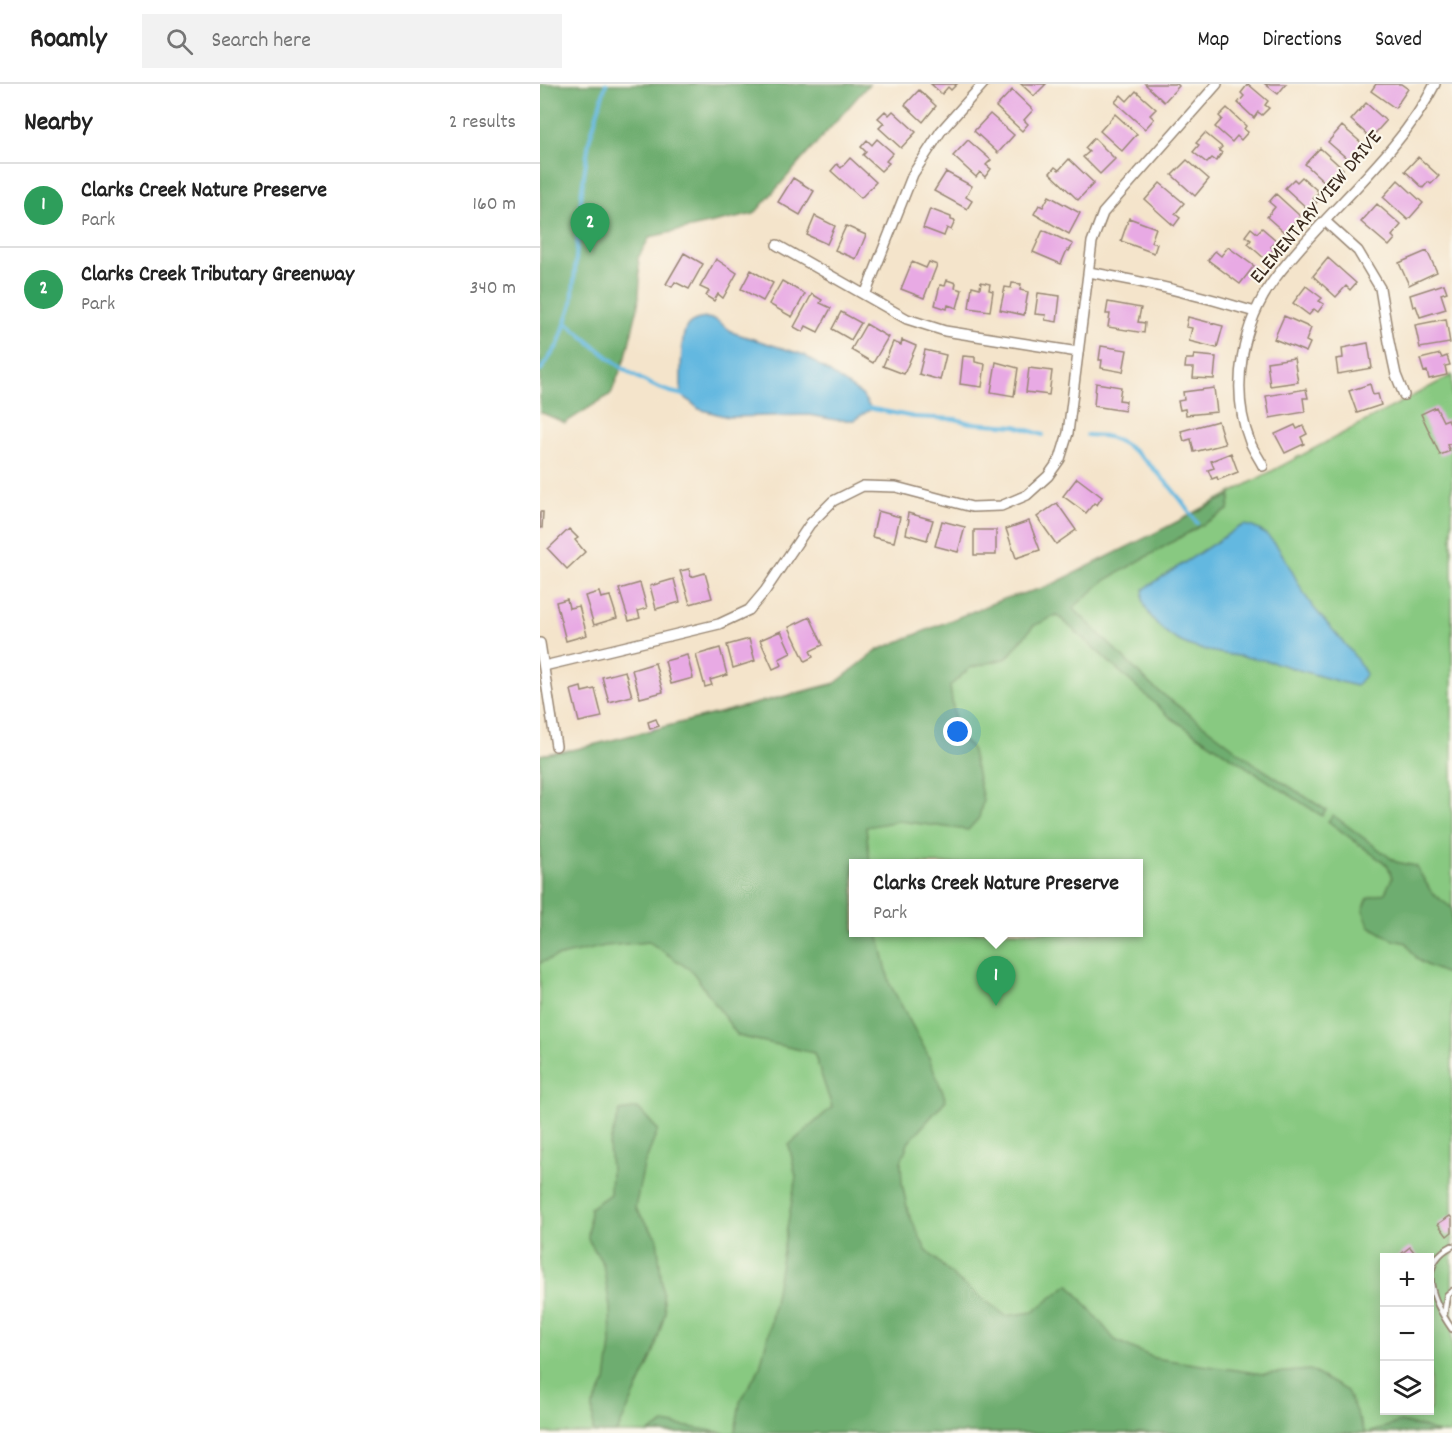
<!DOCTYPE html>
<meta charset="utf-8">
<style>
body{margin:0;font-family:Dekko,sans-serif;background:#f2f2f2;color:#222}
.controls{position:absolute;right:18px;bottom:18px;display:grid;overflow:hidden;border-radius:0px;box-shadow:0 3px 15px #0003}
.controls button{width:54px;height:54px;display:grid;place-items:center;padding:0;border:0;border-bottom:2px solid #e0e0e0;background:#fff;color:#222;font:30px sans-serif}
.you{position:absolute;left:418px;top:648px;width:21px;height:21px;margin:-15px;border:4px solid #fff;border-radius:50%;background:#1a73e8;box-shadow:0 0 0 9px #1a73e833}
.badge{display:grid;place-items:center;width:39px;height:39px;border-radius:50%;background:#b45309;color:#fff;font-size:20px;font-weight:700}
.pin{position:absolute;translate:-50% -50px;filter:drop-shadow(0 2px 3px #0008)}
.pin::after{content:'';position:absolute;top:32px;width:21px;height:18px;background:inherit;clip-path:polygon(0 0,100% 0,50% 100%)}
.popup{position:absolute;left:309px;top:775px;width:294px;height:78px;box-sizing:border-box;display:grid;place-content:center;border-radius:0px;background:#fff;filter:drop-shadow(0 2px 4px #0005);font-size:20px;white-space:nowrap;color:#767676}
.popup b{font-size:22px;color:#222}
.popup::after{content:'';position:absolute;left:50%;top:100%;margin-left:-12px;border:12px solid transparent;border-top-color:#fff}
.list{margin:0;padding:0;list-style:none}
h2{display:flex;justify-content:space-between;align-items:center;height:78px;margin:0;padding:0 24px;font-size:26px}
h2 small{font-size:20px;font-weight:400;color:#767676}
.list li{display:grid;grid-template-columns:39px 1fr auto;gap:18px;align-items:center;box-sizing:border-box;height:84px;padding:0 24px;border-top:2px solid #e0e0e0}
.list b{display:block;font-size:22px;white-space:nowrap}
.list p{margin:0;font-size:20px;white-space:nowrap;color:#767676}
.list em{font-size:20px;font-style:normal;color:#767676}
.icon{flex:none;width:33px;height:33px;fill:none;stroke:currentColor;stroke-width:2;stroke-linecap:round;stroke-linejoin:round}
.map{position:relative;flex:none;width:912px;height:1349px;overflow:hidden}
header{display:flex;align-items:center;gap:36px;box-sizing:border-box;height:84px;padding:0 30px;background:#fff;border-bottom:2px solid #e0e0e0}
header strong{font-size:28px}
nav{display:flex;gap:33px;margin-inline-start:auto;font-size:21px}
.search{width:420px;height:54px;background:#f2f2f2;display:flex;align-items:center;gap:15px;box-sizing:border-box;padding:0 21px;border-radius:0px;color:#767676;font-size:22px}
main{display:flex}
aside{flex:1;background:#fff}
.map>svg:first-child{display:block}
.green{fill:#88c981;stroke:#627a50;stroke-width:1.5;fill-rule:evenodd}
.forest{fill:#6ead6f;stroke:#546c46;stroke-width:1.5}
.water{fill:#64b8e0;stroke:#50717f;stroke-width:1.5}
.lines{fill:none;stroke-linecap:round;stroke-linejoin:round}
.stream{stroke:#64b8e0;stroke-width:4}
.building{fill:#e8aae4}
.lane-casing{stroke:#988774;stroke-width:8}
.street-casing{stroke:#988774;stroke-width:12}
.lane{stroke:#fff;stroke-width:4.5}
.street{stroke:#fff;stroke-width:9}
.labels{text-anchor:middle;dominant-baseline:central;stroke-width:4.5;stroke-linejoin:round;paint-order:stroke}
.street-label{font-size:21px;fill:#3b2a1e;stroke:#fbf7ec}
</style>
<header>
<strong>Roamly</strong>
<div class="search"><svg class="icon" aria-label="search" viewBox="0 0 24 24"><circle cx="10" cy="10" r="6"/><path d="M15 15l6 6"/></svg>Search here</div>
<nav><a>Map</a><a>Directions</a><a>Saved</a></nav>
</header>
<main>
<aside>
<h2>Nearby<small>2 results</small></h2>
<ul class="list">
<li><span class="badge" style="background:#2e9e5b">1</span><div><b>Clarks Creek Nature Preserve</b><p>Park</p></div><em>160 m</em></li>
<li><span class="badge" style="background:#2e9e5b">2</span><div><b>Clarks Creek Tributary Greenway</b><p>Park</p></div><em>340 m</em></li>
</ul>
</aside>
<div class="map">
<svg width="912" height="1349" viewBox="0 0 912 1349">
<rect width="100%" height="100%" fill="#fbf7ec"/>
<filter id="ink" filterUnits="userSpaceOnUse"><feTurbulence type="fractalNoise" baseFrequency=".0167" numOctaves="2"/><feDisplacementMap in="SourceGraphic" scale="12" xChannelSelector="R" yChannelSelector="G"/><feConvolveMatrix kernelMatrix="1 2 1 2 8 2 1 2 1" color-interpolation-filters="sRGB"/></filter>
<filter id="wash" filterUnits="userSpaceOnUse"><feTurbulence type="fractalNoise" baseFrequency=".008" numOctaves="4" result="noise"/><feDisplacementMap in="SourceGraphic" scale="24" xChannelSelector="R" yChannelSelector="G"/><feGaussianBlur stdDeviation="1.35" result="paint"/><feColorMatrix in="noise" values="0 0 0 0 0 0 0 0 0 0 0 0 0 0 0 0 0 1.4 0 .05"/><feComposite in="paint" operator="in"/></filter>
<g filter="url(#wash)">
<rect width="100%" height="100%" fill="#f4e4cb"/>
<path class="green" d="M912,291v1058h-912v-678l37,-6 333,-85zM314,780h284v68h-284zM844,1174h46v152h-46z"/>
<path class="forest" d="M0,0h329l-115,130 -104,23 -12,21 2,23 -2,26 -12,49 -15,38 -46,29 -25,-11z
M691,411l-3,15 -124,71 -31,27 79,78 107,81 67,43 -4,6 -151,-98 -114,-103 -24,11 -26,32 -37,10 -20,18 7,50 14,11 12,53 -4,18 -11,12 -69,-9 -33,6 4,36 -16,1v68l24,1 12,51 37,69 19,47 -38,43 -7,19 1,21 6,29 18,38 29,28 51,38 27,-4 36,-28 46,56 39,18 109,16 47,-4 37,21 18,42h-630l5,-31 20,-35 9,-36 27,-154 -7,-32 43,-38 -18,-54 -76,-17 -46,-65 -43,-29 -44,4 -49,11 -16,6v-208l37,-6 257,-65 44,-34 125,-51 44,-12z
M793,731l63,47 20,4 16,27 20,15v68c-21,-9 -36,-11 -45,-33l-14,-3 -24,-14 -6,-16 5,-12 17,-5 7,-15 -4,-12 -60,-45z
M98,1024l20,22 -14,35 -9,43 22,30 8,75 -12,42 -35,75 -3,3h-20l-2,-3v-24l13,-25 5,-37 -1,-36 -7,-44 -15,-25 2,-31 20,-14 1,-24 -2,-25 11,-34z
M860,1338l23,5 15,6h-70z
M124,1339l61,10h-77z"/>
<path class="water" d="M167,234l9,2 18,13 70,22 58,40 9,14 -17,11h-18l-26,-5 -82,2 -29,-8 -18,-15c0,-13 -1,-56 5,-66 4,-8 13,-9 21,-10z
M704,441c39,5 48,58 70,83 18,22 38,41 52,66l-10,12c-27,-7 -54,-15 -80,-23 -46,-12 -97,-5 -126,-48 -6,-9 -9,-16 -6,-26l92,-60z"/>
<g class="lines">
<path class="stream" d="M26,238c35,29 71,65 118,73
M0,287l18,-26 14,-41 10,-115 7,-48 17,-57
M328,324l46,9 41,2 15,4 46,3 27,9
M547,351c8,1 16,0 24,3 30,10 69,58 86,85"/>
</g>
<g id="blocks">
<path class="building" d="M391,0h26l-6,6 -3,-3 -6,7z
M481,0h25l-12,12z
M605,0h32l2,2 -15,16z
M708,0l20,17 -3,4 4,3 -7,7 -4,-3 -4,6 -16,-15 6,-7 -3,-3z
M725,0h21l-8,10z
M836,0h25l7,5 -13,19 -24,-17z
M379,6l17,16 -13,16 -18,-17z
M472,6l21,20 -9,10 4,4 -6,7 -26,-24z
M596,7l20,18 -6,6 4,4 -9,10 -30,-27 6,-7 6,6z
M826,19l20,18 -15,17 -20,-18z
M687,24l19,18 -2,3 4,3 -7,8 -4,-4 -5,6 -17,-15 7,-8 -3,-3z
M345,27l4,4 4,-4 23,21 -15,16 -22,-20 5,-5 -6,-5z
M450,30l24,21 -16,18 -24,-22z
M575,30l22,20 -15,17 -22,-20z
M802,42l22,19 -14,16 -22,-19z
M665,49l17,14 -3,3 3,3 -6,8 -4,-3 -5,5 -14,-11 6,-7 -3,-2z
M554,54l21,21 -15,15 -17,-17 6,-5 -4,-4z
M337,55l16,14 -7,8 3,2 -8,8 -18,-16 3,-3 -5,-5 6,-7 5,5z
M428,56l23,20 -5,5 5,4 -6,8 -5,-5 -4,5 -23,-21z
M780,64l23,21 -15,16 -23,-21z
M878,73l21,19 -8,8 -3,-2 -5,6 -18,-17z
M310,74l26,24 -15,16 -30,-27 6,-7 4,4z
M529,75l25,24 -16,17 -28,-27 5,-6 4,3z
M647,76l22,19 -14,17 -23,-21z
M406,88l26,14 -6,11 6,4 -5,8 -33,-18z
M762,93l17,15 -6,6 4,4 -8,8 -24,-22 9,-9 3,3z
M253,94l21,13 -14,24 -22,-13z
M858,96l25,23 -15,17 -25,-23z
M620,99l24,20 -9,11 5,4 -6,8 -29,-26z
M736,110l24,22 -15,17 -18,-16 8,-10 -6,-5z
M509,112l31,17 -11,21 -35,-20 5,-9 4,2z
M837,120l24,21 -9,11 3,3 -6,7 -28,-24z
M390,125l21,8v3l4,1 -4,9 -4,-2 -3,8 -21,-8z
M275,132l20,10 -8,18 -20,-9z
M589,134l27,10 -5,14 6,2 -3,9 -33,-12z
M306,142l20,9 -10,24 -21,-9z
M711,144l6,5 5,-5 15,13 -6,6 3,2 -9,10 -17,-15 3,-4 -6,-4z
M503,146l30,14 -4,7 -2,-1 -6,14 -28,-12z
M688,163l26,19 -14,18 -32,-24 7,-9 6,5z
M887,167l10,21 -28,13 -10,-22z
M144,169l19,11 -14,25 -14,-7 -3,5 -6,-3z
M788,174l28,25 -6,7 -4,-4 -10,11 -23,-21z
M176,175l21,14 -14,25 -5,-4 -4,7 -8,-5 3,-5 -9,-4z
M372,178l14,6 3,-6 8,3 -13,33 -23,-9z
M211,186l22,13 -10,18 -22,-12z
M407,196l9,3 -1,5 7,2 -5,18 -9,-3 -1,4 -12,-4 5,-20 5,1z
M242,197l23,13 -13,23 -23,-13z
M441,198l9,2 -1,6 4,1 -3,20 -21,-3 3,-22 8,2z
M472,199l9,1 -1,6 8,2 -4,23 -24,-5 5,-23 6,1z
M904,200l3,8 -6,2 5,15 -26,8 -4,-11 -3,1 -3,-12z
M766,202l16,12 -3,3 5,3 -6,8 -4,-3 -5,6 -16,-12z
M498,209l22,3 -3,26 -12,-2 1,-5 -11,-1z
M272,210l10,6 -2,3 11,5 -13,24 -12,-6 -3,6 -9,-5z
M568,218l33,6 -3,14 7,1 -1,10 -36,-6 2,-13h-4z
M301,228l20,11 -10,17 -19,-11z
M744,232l27,12 -5,13 4,2 -4,9 -32,-13z
M648,233l35,9 -6,22 -28,-7 3,-13 -6,-1z
M906,235l4,24 -30,5 -5,-23z
M326,240l22,13 -15,26 -22,-13z
M362,256l14,6 -12,28 -21,-8 10,-24 8,3z
M828,259l4,25 -34,6 -2,-15 7,-1 -1,-10z
M561,262l26,4 -4,22 -22,-4 1,-8h-3z
M385,266l21,5 -6,25 -21,-6z
M900,270l2,4 5,-2 3,9 -5,1 2,9 -18,4 -2,-8 -3,1 -4,-13z
M654,271l22,2 -2,22 -21,-1 1,-10h-9l1,-9h7z
M423,272l12,1v5l10,2 -3,23 -22,-3z
M754,274l4,24 -28,4 -3,-24z
M456,278l22,6 -4,28 -23,-4z
M489,284l23,3 -3,24 -23,-3z
M556,299l25,4 -2,13 7,1 -1,10 -31,-5z
M830,300l3,11 5,-1 3,11 -24,8 -8,-22z
M674,304l3,24 -31,3 -1,-6 -5,1 -2,-9 6,-1 -1,-8z
M766,305l2,9h-5l2,14 -35,6 -4,-22z
M896,323l7,14 5,-2 4,9v15l-5,2 3,6 -10,4 -19,-41z
M678,337l7,23 -31,8 -3,-13 -7,2 -3,-10z
M755,341l2,4 6,-3 4,8 -6,3 3,7 -19,9 -10,-19z
M691,369l7,19 -20,8 -1,-3 -5,2 -4,-9 6,-2 -3,-7z
M537,394l25,19 -5,8 -3,-2 -8,10 -23,-17z
M517,419l19,27 -20,14 -19,-27z
M338,427l22,6 -6,25 -22,-5z
M0,428h3l-1,16h-2z
M368,429l25,7 -6,20 -21,-6 3,-14 -2,-1z
M402,437l23,6 -7,25 -23,-6z
M489,437l11,29 -24,8 -10,-29z
M29,445l9,9 -3,2 10,12 -18,17 -19,-20z
M434,446h22v25h-22z
M149,485l2,8 14,-4 7,25 -22,6 -10,-33z
M134,495l6,23 -24,7 -6,-23z
M100,499l7,25 -9,3 2,7 -11,3 -10,-32z
M59,508l2,6 9,-2 7,22 -23,7 -9,-29z
M27,515l2,9 10,-2 8,29 -21,6 -10,-39z
M270,533l13,28 -13,6 3,6 -8,4 -16,-34z
M241,547l10,22 -12,6 3,6 -9,4 -13,-29z
M209,555l6,22 -22,7 -6,-23z
M180,564l7,27 -17,5 2,5 -7,2 -9,-32z
M147,571l6,23 -22,6 -6,-23z
M115,579l8,29 -23,6 -8,-28z
M85,587l7,25 -23,6 -7,-25z
M41,603l1,5 13,-3 7,28 -23,5 -8,-32z
M116,635l3,7 -9,3 -2,-7z
M910,1132l2,2v14l-5,4 -9,-12z
M870,1163l9,11h-23z
M844,1295v16h-1l-2,-15z"/>
</g>
</g>
<g filter="url(#ink)">
<use href="#blocks" fill-opacity="0" stroke="#988774" stroke-width="1.5"/>
<g class="lines">
<g class="lane-casing">
<path id="lane" d="M912,1162c-37,19 -18,57 0,83
M904,1232l3,-21 5,-4"/>
</g>
<g class="street-casing">
<path id="street" d="M785,137l33,30 22,37 9,54 7,33 8,20
M237,161l130,74 38,12 133,21
M549,188c57,10 111,23 166,40
M325,211l48,-121 28,-43 42,-47
M723,382c-4,-8 -10,-16 -13,-24 -21,-54 -8,-120 26,-165 49,-65 123,-121 159,-193
M0,559l16,103
M4,582l175,-42 30,-14 16,-19 45,-67 23,-23 30,-15 33,1 76,20 29,-1 26,-11 21,-19 12,-17 8,-26 24,-191 11,-29 114,-129"/>
</g>
<use href="#lane" class="lane"/>
<use href="#street" class="street"/>
</g>
</g>
<g class="labels">
<g class="street-label">
<text transform="translate(777 124) rotate(-50)">ELEMENTARY VIEW DRIVE</text>
</g>
</g>
</svg>
<div class="controls">
<button>+</button>
<button>−</button>
<button><svg class="icon" aria-label="layers" viewBox="0 0 24 24"><path d="M12 4l9 5-9 5-9-5zM3 14l9 5 9-5"/></svg></button>
</div>
<div class="you"></div>
<div class="pin badge" style="left:456px;top:922px;background:#2e9e5b">1</div>
<div class="popup"><b>Clarks Creek Nature Preserve</b>Park</div>
<div class="pin badge" style="left:50px;top:169px;background:#2e9e5b">2</div>
</div>
</main>
